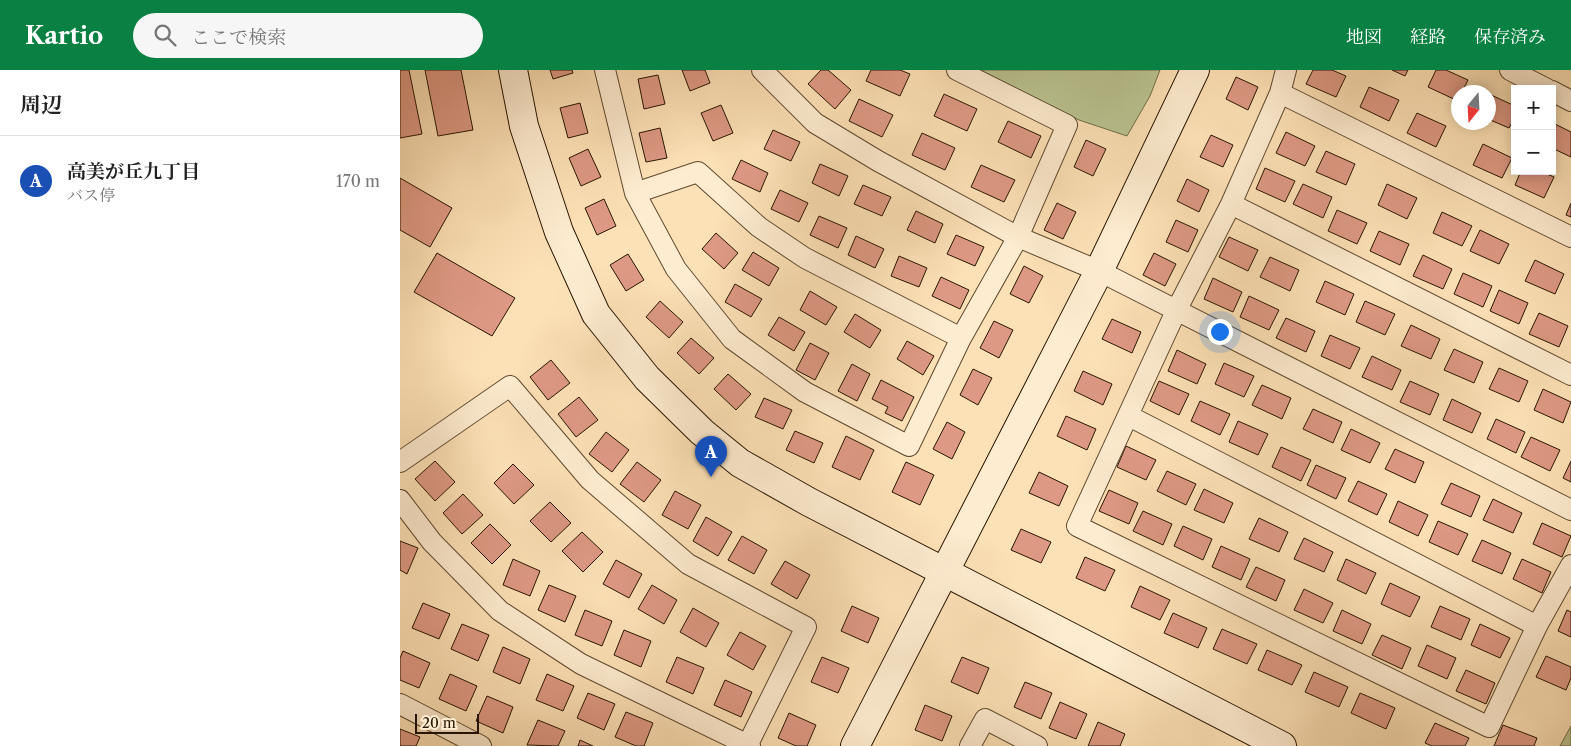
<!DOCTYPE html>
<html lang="ja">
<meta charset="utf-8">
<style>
body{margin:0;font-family:"Libre Caslon Text","Noto Serif JP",serif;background:#f6f6f6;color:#222}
.controls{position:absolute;right:15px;top:15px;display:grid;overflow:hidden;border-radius:0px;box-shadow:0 2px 12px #0003}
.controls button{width:45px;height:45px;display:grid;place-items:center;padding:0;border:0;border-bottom:1px solid #e0e0e0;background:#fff;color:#222;font:25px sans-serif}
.compass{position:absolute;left:1051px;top:15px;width:45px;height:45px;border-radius:50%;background:#fff;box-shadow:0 2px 12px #0003;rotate:198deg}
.scale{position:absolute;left:15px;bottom:12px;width:64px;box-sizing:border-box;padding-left:5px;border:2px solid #291602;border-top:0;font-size:14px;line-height:18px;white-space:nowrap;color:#291602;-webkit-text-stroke:4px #feecd0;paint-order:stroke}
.you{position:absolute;left:819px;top:261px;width:18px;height:18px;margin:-12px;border:4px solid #fff;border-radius:50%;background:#1a73e8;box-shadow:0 0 0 8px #1a73e833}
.badge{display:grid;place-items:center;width:32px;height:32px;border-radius:50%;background:#0b8043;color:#fff;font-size:16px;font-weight:700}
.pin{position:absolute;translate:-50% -41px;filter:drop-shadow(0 1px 2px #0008)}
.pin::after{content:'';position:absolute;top:26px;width:18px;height:15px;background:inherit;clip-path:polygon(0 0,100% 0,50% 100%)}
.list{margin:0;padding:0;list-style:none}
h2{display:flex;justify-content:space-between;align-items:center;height:65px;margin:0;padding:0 20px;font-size:21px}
h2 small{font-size:16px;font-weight:400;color:#767676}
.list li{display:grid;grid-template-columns:32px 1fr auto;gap:15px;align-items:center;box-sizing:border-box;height:90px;padding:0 20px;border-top:1px solid #e0e0e0}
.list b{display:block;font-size:19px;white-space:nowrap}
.list p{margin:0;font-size:16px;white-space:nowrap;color:#767676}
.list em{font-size:16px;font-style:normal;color:#767676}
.icon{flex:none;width:28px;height:28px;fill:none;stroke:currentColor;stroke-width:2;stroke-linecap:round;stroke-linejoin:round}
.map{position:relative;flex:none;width:1171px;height:676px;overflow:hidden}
header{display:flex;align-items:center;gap:30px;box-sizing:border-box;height:70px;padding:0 25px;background:#0b8043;color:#fff}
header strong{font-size:24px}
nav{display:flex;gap:28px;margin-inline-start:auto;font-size:18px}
.search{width:350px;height:45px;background:#f6f6f6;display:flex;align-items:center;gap:12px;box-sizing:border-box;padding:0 18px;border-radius:28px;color:#767676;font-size:19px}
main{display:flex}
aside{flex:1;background:#fff}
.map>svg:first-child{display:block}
.green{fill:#bac492;stroke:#726d4a}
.building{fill:#de9984;stroke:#291602}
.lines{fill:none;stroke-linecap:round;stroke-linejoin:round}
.street-casing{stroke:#5e492f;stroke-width:22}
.secondary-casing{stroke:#291602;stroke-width:30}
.street{stroke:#feecd0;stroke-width:20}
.secondary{stroke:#feecd0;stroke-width:28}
</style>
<header>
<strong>Kartio</strong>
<div class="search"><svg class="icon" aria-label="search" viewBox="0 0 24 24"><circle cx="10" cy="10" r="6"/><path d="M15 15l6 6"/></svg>ここで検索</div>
<nav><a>地図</a><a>経路</a><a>保存済み</a></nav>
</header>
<main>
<aside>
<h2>周辺<small></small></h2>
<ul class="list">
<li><span class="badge" style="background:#1a4fb4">A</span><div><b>高美が丘九丁目</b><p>バス停</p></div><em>170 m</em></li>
</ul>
</aside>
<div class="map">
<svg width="1171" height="676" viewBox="0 0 1171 676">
<rect width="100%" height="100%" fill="#fde1b6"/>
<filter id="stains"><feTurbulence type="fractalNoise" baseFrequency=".004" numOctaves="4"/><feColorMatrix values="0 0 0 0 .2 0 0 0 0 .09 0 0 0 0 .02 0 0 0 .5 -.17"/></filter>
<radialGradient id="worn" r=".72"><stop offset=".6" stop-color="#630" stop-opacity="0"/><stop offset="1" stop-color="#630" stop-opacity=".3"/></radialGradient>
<path class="green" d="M578,0h182l-10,26 -23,40 -48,-16z
M1171,656v20h-11z"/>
<path class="building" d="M0,0h9l13,64 -22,4z
M25,0h36l12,60 -35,6z
M150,0h22l1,3 -20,6z
M282,0h23l5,13 -20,8z
M421,0h7l23,20 -16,19 -27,-25z
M471,0h29l10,4 -10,22 -34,-15z
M913,0h19l14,6 -10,21 -30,-13z
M992,0h16l-3,6z
M1036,0h10l22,10 -6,12h-4v9l-30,-14z
M258,5l7,29 -21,5 -6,-30z
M836,7l22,10 -10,23 -22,-11z
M969,17l30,13 -10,21 -29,-14z
M544,24l33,15 -10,22 -33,-15z
M1089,24l26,12v10l-6,12 -21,-9z
M459,29l34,16 -11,22 -33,-16z
M180,33l8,30 -20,5 -8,-30z
M321,35l12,28 -20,8 -12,-28z
M1017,43l29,13 -10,21 -29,-14z
M608,51l33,15 -10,22 -33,-16z
M1153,53l18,9v25l-19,-9z
M260,58l7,30 -21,4 -7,-29z
M373,60l27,12 -9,19 -27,-12z
M886,62l29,14 -10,20 -29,-13z
M522,63l33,15 -10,22 -33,-15z
M811,65l22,10 -10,22 -23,-10z
M686,70l20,9 -13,27 -19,-9z
M1083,74l29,14 -10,20 -29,-13z
M188,79l13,28 -20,9 -12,-28z
M926,81l29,13 -9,21 -30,-13z
M341,90l27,13 -8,19 -28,-13z
M420,94l28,12 -9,20 -27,-13z
M581,95l34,15 -11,22 -33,-15z
M865,98l30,13 -10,21 -29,-13z
M1121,101h19l14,6 -10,21 -29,-13z
M0,108l52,30 -22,39 -30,-17z
M787,109l22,11 -10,22 -22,-11z
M903,114l29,13 -9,21 -30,-14z
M987,114l30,14 -10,21 -29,-14z
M463,115l28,12 -9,19 -28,-12z
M380,120l28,13 -9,19 -28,-13z
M204,129l12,27 -19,9 -12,-27z
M657,133l19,9 -13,27 -19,-9z
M1171,133v14l-5,-2z
M937,140l30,13 -10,21 -29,-13z
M516,141l27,13 -8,19 -28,-13z
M1042,142l30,14 -10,20 -29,-13z
M419,146l28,12 -9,20 -28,-13z
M776,150l22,10 -10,22 -22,-10z
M1080,160l29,14 -10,20 -29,-13z
M979,161l30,13 -9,21 -30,-14z
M316,163l22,20 -14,16 -22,-20z
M556,165l28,12 -9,19 -28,-12z
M456,166l28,13 -9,19 -27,-13z
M829,167l29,13 -10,21 -29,-14z
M353,182l26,16 -10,18 -27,-16z
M37,183l78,45 -23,38 -78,-44z
M754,183l22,11 -11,22 -22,-11z
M228,184l16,26 -18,11 -16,-26z
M1023,185l29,14 -9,20 -30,-13z
M499,186l28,12 -8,19 -28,-11z
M870,187l29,13 -9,21 -30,-14z
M1135,190l29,14 -9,20 -30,-13z
M624,196l19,10 -14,27 -19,-9z
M1063,203l29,13 -9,21 -29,-13z
M541,207l28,13 -9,19 -28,-13z
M813,208l29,14 -9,20 -29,-13z
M925,211l29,13 -9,21 -29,-13z
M335,214l27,15 -11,18 -26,-15z
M1099,220l29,13 -9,21 -29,-13z
M410,221l27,16 -11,18 -26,-15z
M849,226l30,14 -10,20 -29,-13z
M260,231l23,21 -14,16 -23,-21z
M965,231l30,13 -10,21 -29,-13z
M1139,243l29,13 -9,21 -30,-13z
M455,244l26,16 -11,18 -26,-16z
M379,247l26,15 -11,19 -26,-16z
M886,248l29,13 -9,21 -30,-14z
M712,249l29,13 -9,21 -30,-14z
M594,251l19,9 -14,28 -19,-10z
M1011,255l29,14 -9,20 -30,-13z
M930,265l30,13 -10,21 -29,-13z
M291,268l23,20 -15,16 -22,-21z
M507,271l27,15 -11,19 -26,-16z
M410,273l19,10 -14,27 -19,-10z
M1054,279l29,13 -9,21 -30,-13z
M777,280l29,14 -9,20 -29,-13z
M972,286l29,14 -9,20 -30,-13z
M151,290l19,23 -22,17 -18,-23z
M824,293l30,13 -10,21 -29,-13z
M452,294l18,10 -13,27 -19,-10z
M1099,298l29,13 -9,21 -30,-13z
M573,299l19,9 -14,27 -18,-10z
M683,301l29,13 -9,21 -29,-14z
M328,304l23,20 -15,16 -22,-21z
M481,310l33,17 -12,24 -17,-8 3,-6 -16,-8z
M759,311l30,13 -10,21 -29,-14z
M1010,311l29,13 -9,21 -30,-13z
M862,315l29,13 -9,21 -30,-14z
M1143,319l28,13 -8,21 -29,-13z
M179,327l19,23 -22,17 -18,-23z
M364,328l28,12 -9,19 -28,-12z
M1052,329l29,14 -9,20 -29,-13z
M800,331l30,13 -10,21 -29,-14z
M913,339l29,13 -9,21 -30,-14z
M666,346l30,13 -9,21 -30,-14z
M1096,349l29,13 -9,21 -29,-14z
M838,351l30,13 -10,21 -29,-13z
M547,352l18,10 -13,27 -19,-10z
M951,359l29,14 -10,20 -29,-13z
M395,361l28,12 -9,20 -28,-13z
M206,362l23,18 -17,22 -23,-18z
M446,366l28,14 -14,30 -28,-13z
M1131,367l29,13 -10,21 -29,-14z
M726,376l30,14 -10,20 -29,-13z
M881,377l30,13 -10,21 -29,-14z
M995,379l29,13 -9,21 -30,-14z
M35,391l20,21 -20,19 -20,-22z
M1171,391v21l-8,-4z
M237,392l24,18 -17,22 -24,-18z
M506,392l28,13 -14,30 -28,-13z
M113,394l21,21 -20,19 -20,-21z
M916,395l30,13 -10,21 -29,-14z
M767,401l29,13 -10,21 -29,-14z
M639,402l29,14 -9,20 -30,-13z
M958,411l29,13 -10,21 -29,-14z
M1051,413l29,13 -9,21 -30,-13z
M804,419l29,14 -9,20 -30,-13z
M709,420l29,13 -9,21 -30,-13z
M275,421l26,14 -13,24 -26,-14z
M63,424l20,21 -21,19 -19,-21z
M1093,429l29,14 -9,20 -30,-13z
M998,431l30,14 -10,21 -29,-14z
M150,432l21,21 -20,19 -21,-21z
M743,441l29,13 -9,21 -30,-14z
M306,447l26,15 -14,24 -25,-15z
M859,448l29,14 -9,20 -30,-13z
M1038,451l30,13 -10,21 -29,-13z
M1142,453l29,13 -9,21 -29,-13z
M90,454l21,21 -19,19 -21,-21z
M783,456l29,13 -9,21 -29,-14z
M621,459l30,13 -10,21 -30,-13z
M182,462l21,20 -20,20 -21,-21z
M342,466l25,14 -13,24 -26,-14z
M904,468l29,14 -9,20 -30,-13z
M1082,470l29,13 -9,21 -30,-13z
M0,471l18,7 -11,26 -7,-4z
M821,476l29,13 -9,21 -29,-13z
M685,487l30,13 -10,21 -29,-13z
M113,489l27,12 -10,25 -27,-11z
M946,489l30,14 -10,21 -29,-14z
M1122,489l29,13 -9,21 -29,-14z
M216,490l26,14 -13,24 -26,-14z
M385,491l25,14 -13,24 -26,-15z
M856,497l29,13 -9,21 -30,-14z
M990,513l30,14 -10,20 -29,-13z
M149,515l27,11 -11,26 -27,-12z
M252,515l25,15 -13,24 -26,-15z
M740,516l30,14 -10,20 -29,-13z
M904,519l29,14 -10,20 -29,-13z
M23,533l27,11 -11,25 -27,-11z
M452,536l27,12 -11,25 -27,-12z
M1040,536l30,13 -9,21 -30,-13z
M293,538l26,15 -13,24 -26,-15z
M185,540l27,11 -10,25 -27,-11z
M942,540l29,14 -9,20 -29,-13z
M1167,540l4,2v25l-13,-6z
M773,543l34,15 -9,20 -34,-15z
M62,554l27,11 -11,26 -27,-12z
M1080,554l30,14 -10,20 -29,-13z
M822,559l35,15 -10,20 -34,-15z
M224,560l27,11 -10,26 -27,-12z
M340,562l26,14 -13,24 -26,-15z
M982,565l29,13 -9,21 -30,-14z
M1027,575l29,13 -9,21 -29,-13z
M103,577l27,12 -10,25 -27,-12z
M867,580l35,15 -10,20 -34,-15z
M3,581l27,12 -11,25 -19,-8v-22z
M1146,586l25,11v11l-5,12 -30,-13z
M277,587l27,11 -11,26 -27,-12z
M422,587l27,11 -11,25 -27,-11z
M562,587l27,11 -11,26 -27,-12z
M1066,600l29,13 -9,21 -30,-13z
M914,602l34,15 -9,20 -34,-15z
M50,604l27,12 -11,25 -27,-12z
M147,604l27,12 -11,25 -27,-11z
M325,610l27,12 -11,25 -27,-12z
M625,612l27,11 -11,26 -27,-12z
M188,623l27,11 -11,26 -27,-12z
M960,623l35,15 -9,21 -35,-16z
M87,626l26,11 -10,26 -27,-12z
M660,632l27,12 -11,25 -27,-11z
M525,635l27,11 -10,25 -27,-11z
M226,642l27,11 -9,23h-8l-21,-9z
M389,643l27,12 -9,21h-11l-18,-8z
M138,650l27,11 -7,15 -31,-1z
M698,652l27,12 -5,12h-32z
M1035,653l34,15 -4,8h-33l-7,-3z
M1103,655l34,13 -3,8h-40z
M0,659l20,8 -4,9h-16z
M180,670l13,6h-15z"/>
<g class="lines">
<g class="street-casing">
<path id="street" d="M205,0l30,123 41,76 56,70 73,53 104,54 52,-108 57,-101 49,-112 -110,-55
M362,0l53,53 63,38 140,76 81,34 472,239
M886,0l-6,23 -49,111 -54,105 -100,217 412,201 48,-101 34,-61
M1110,0l37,19
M1152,21l19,10
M880,23l291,144
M235,123l63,-21 61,55 46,31 156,80
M831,134l340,171
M729,346l408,210
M0,392l110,-76 80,94 98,84 118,63 -59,119
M0,430l32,42 68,69 81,53 169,82
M0,634l81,42
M570,676l15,-27 52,27"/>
</g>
<g class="secondary-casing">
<path id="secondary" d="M113,0l11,56 35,106 37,82 51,64 55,54 38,31 69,39 473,244
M455,676l244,-475 96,-201"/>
</g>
<use href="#street" class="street"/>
<use href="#secondary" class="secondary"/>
</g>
<rect width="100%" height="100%" filter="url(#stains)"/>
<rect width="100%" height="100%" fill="url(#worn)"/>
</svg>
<div class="controls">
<button>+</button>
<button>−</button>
</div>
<svg class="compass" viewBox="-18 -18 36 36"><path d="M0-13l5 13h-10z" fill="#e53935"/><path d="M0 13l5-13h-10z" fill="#767676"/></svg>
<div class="scale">20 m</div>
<div class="you"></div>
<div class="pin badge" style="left:311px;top:407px;background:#1a4fb4">A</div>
</div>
</main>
